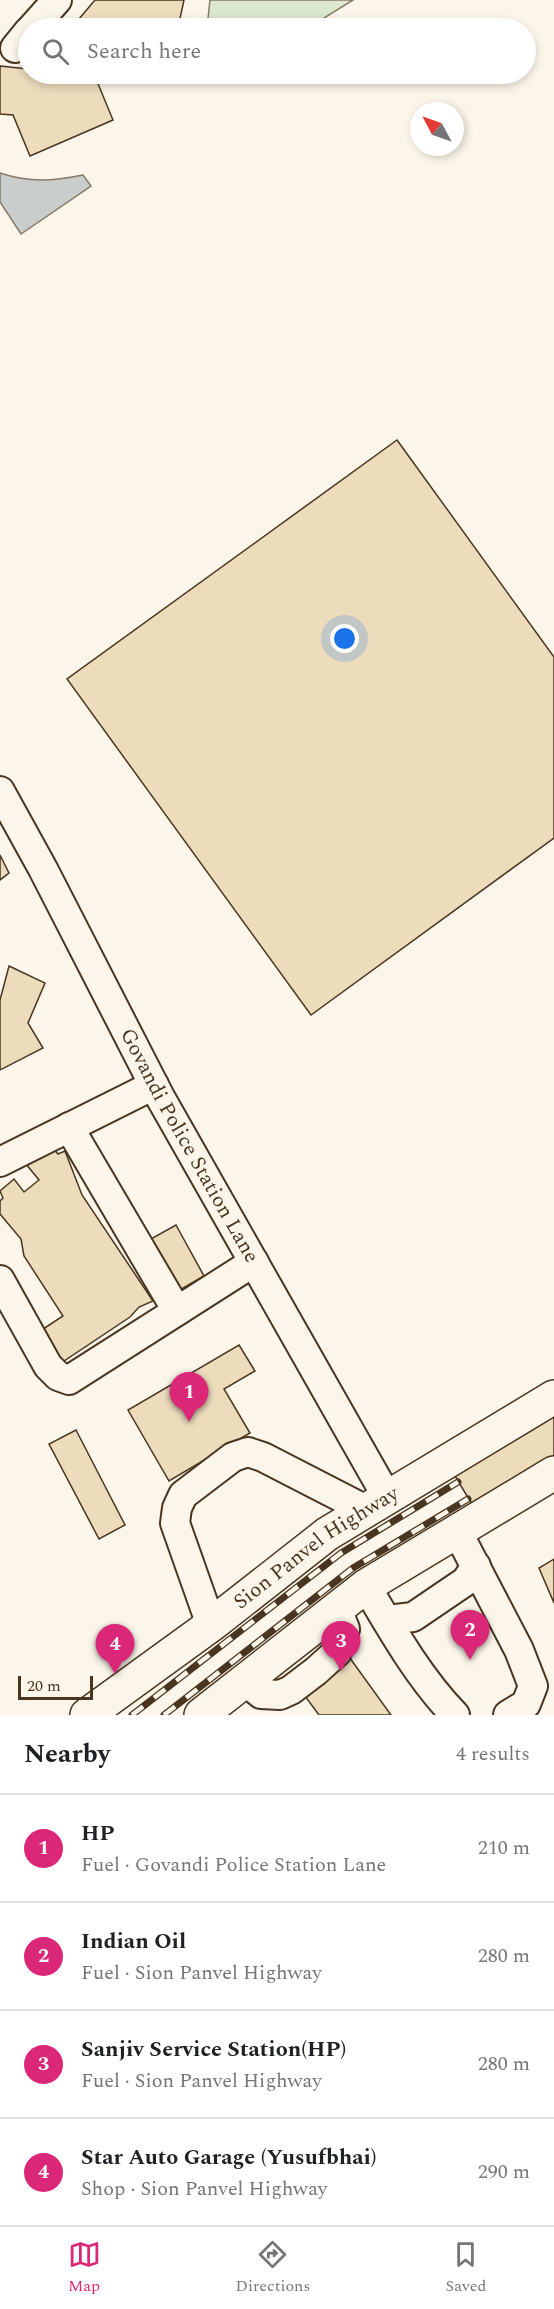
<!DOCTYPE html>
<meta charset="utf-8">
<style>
body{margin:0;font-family:Spectral,serif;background:#f2f2f2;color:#202124}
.compass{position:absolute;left:410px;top:102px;width:54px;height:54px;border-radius:50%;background:#fff;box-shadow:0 3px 9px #0003;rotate:311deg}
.scale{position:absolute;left:18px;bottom:15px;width:75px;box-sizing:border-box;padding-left:6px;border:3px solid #4a3520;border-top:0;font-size:16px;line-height:21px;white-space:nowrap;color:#4a3520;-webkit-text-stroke:4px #fbf6e9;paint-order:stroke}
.you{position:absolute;left:345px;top:639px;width:21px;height:21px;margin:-15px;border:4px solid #fff;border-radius:50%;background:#1a73e8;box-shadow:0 0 0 9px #1a73e833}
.badge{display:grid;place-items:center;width:39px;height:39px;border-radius:50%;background:#db2777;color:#fff;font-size:20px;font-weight:700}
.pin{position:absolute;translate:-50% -50px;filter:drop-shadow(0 2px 3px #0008)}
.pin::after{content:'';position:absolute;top:32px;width:21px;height:18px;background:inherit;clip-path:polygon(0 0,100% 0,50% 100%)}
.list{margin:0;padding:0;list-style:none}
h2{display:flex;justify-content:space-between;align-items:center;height:78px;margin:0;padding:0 24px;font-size:26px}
h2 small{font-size:20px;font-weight:400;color:#757577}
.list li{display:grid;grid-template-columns:39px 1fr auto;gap:18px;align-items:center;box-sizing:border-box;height:108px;padding:0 24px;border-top:2px solid #e0e0e0}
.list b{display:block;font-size:22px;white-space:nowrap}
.list p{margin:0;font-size:20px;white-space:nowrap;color:#757577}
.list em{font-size:20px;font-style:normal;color:#757577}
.icon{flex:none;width:33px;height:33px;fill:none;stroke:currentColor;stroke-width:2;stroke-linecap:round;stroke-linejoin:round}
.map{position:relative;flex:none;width:554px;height:1715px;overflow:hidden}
.search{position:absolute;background:#fff;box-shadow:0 3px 9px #0003;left:18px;right:18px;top:18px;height:66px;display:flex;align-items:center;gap:15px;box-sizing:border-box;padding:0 21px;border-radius:33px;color:#757577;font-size:22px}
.sheet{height:510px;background:#fff}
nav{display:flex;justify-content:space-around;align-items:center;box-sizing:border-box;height:84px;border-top:2px solid #e0e0e0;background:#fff;font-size:16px;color:#757577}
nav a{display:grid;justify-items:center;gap:3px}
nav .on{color:#db2777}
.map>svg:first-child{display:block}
.green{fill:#dce7d0;stroke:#887966;stroke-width:1.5}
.water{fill:#c9cecd;stroke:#887966;stroke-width:1.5}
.building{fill:#ecdcbc;stroke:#4a3520;stroke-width:1.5}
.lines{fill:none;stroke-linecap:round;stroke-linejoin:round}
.minor-casing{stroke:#4a3520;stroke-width:32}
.highway-casing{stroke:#4a3520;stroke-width:36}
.minor{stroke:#fbf6e9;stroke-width:28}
.highway{stroke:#fbf6e9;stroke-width:33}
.rail-casing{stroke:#4a3520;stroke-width:7}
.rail{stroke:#fbf6e9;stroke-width:4.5;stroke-dasharray:14;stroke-linecap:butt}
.labels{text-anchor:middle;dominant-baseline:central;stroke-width:4.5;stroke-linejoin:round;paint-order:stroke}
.street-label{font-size:21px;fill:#4a3520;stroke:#fbf6e9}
</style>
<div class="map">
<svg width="554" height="1715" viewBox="0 0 554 1715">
<rect width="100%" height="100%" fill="#fbf6e9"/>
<path class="green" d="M210,0h143l-45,28h-101z"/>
<path class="water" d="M0,173c29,10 54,8 83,2l8,11 -70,48 -21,-32z"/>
<path class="building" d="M95,0h89l-6,28h-102l-3,-2z
M0,66l28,3v5h66l19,46 -83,36 -17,-41 -13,-1z
M397,440l157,217v181l-243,177 -244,-336z
M0,855l9,18 -9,7z
M9,966l36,17 -17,40 15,25 -43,22v-70z
M50,1144l8,10 7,-3 17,44 71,106 -14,6 -9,10 -69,46 -21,-32 23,-15 -39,-60 -3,-17 -21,-25v-13l3,-3 -3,-7 14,-12 10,13 15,-12 -13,-16z
M176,1225l28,51 -26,15 -29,-51z
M239,1345l16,26 -31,18 26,44 -81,48 -41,-71z
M554,1383v102l-69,41 -45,-75z
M76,1430l49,95 -26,14 -50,-95z
M554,1559v44l-15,-35z
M347,1654l44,61h-72l-20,-27z"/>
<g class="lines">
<g class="minor-casing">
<g id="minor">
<path d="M32,28l25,-28"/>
<path d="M15,48l13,-16"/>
<path id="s1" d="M0,791l43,78 117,228 227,400"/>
<path d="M69,1127l108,184"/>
<path d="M0,1162l154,-77"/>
<path d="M0,1280l48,86 10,10 11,4 185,-118"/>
<path d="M457,1531l62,119 14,36 -7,18 -18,11"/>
<path d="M366,1586c26,44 53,92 89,129"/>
<path d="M387,1620l26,-3 53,-36 10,-15"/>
<path d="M211,1625l-36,-102 2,-15 6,-13 50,-38 15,-5 15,5 103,53"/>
<path d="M245,1681l16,13 19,1 11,-5 25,-19 21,-19 8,-23 -8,-20"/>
</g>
</g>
<g class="highway-casing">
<g id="highway">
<path id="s2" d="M87,1715l124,-90 116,-91 227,-137"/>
<path d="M201,1715l165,-129 188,-113"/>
</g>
</g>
<use href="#minor" class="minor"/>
<use href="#highway" class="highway"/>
<g class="rail-casing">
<path id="rail" d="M132,1715l209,-162 117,-71
M164,1715l189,-147 115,-69"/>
</g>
<use href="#rail" class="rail"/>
</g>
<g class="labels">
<g class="street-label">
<text stroke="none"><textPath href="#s1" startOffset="402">Govandi Police Station Lane</textPath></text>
<text stroke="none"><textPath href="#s2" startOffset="284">Sion Panvel Highway</textPath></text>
</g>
</g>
</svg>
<svg class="compass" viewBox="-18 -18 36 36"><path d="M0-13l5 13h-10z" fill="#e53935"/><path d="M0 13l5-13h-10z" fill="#757577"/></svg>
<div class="scale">20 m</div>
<div class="you"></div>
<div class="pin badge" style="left:189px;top:1422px">1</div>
<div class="pin badge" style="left:470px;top:1660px">2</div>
<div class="pin badge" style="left:341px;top:1671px">3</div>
<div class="pin badge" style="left:115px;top:1674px">4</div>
<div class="search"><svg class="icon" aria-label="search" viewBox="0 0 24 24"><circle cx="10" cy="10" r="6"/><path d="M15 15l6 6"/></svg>Search here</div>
</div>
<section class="sheet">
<h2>Nearby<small>4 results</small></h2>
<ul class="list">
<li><span class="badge">1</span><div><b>HP</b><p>Fuel · Govandi Police Station Lane</p></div><em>210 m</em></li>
<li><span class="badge">2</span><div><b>Indian Oil</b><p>Fuel · Sion Panvel Highway</p></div><em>280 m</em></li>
<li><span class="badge">3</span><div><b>Sanjiv Service Station(HP)</b><p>Fuel · Sion Panvel Highway</p></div><em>280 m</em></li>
<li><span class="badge">4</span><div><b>Star Auto Garage (Yusufbhai)</b><p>Shop · Sion Panvel Highway</p></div><em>290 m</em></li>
</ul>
</section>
<nav>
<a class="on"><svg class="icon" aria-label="map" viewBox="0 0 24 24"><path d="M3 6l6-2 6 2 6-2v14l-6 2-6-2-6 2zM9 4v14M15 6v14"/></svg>Map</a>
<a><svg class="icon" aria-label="directions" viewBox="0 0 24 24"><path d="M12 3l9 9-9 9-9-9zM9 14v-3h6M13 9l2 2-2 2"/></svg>Directions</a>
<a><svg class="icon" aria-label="saved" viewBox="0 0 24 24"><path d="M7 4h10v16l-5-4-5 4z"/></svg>Saved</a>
</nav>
